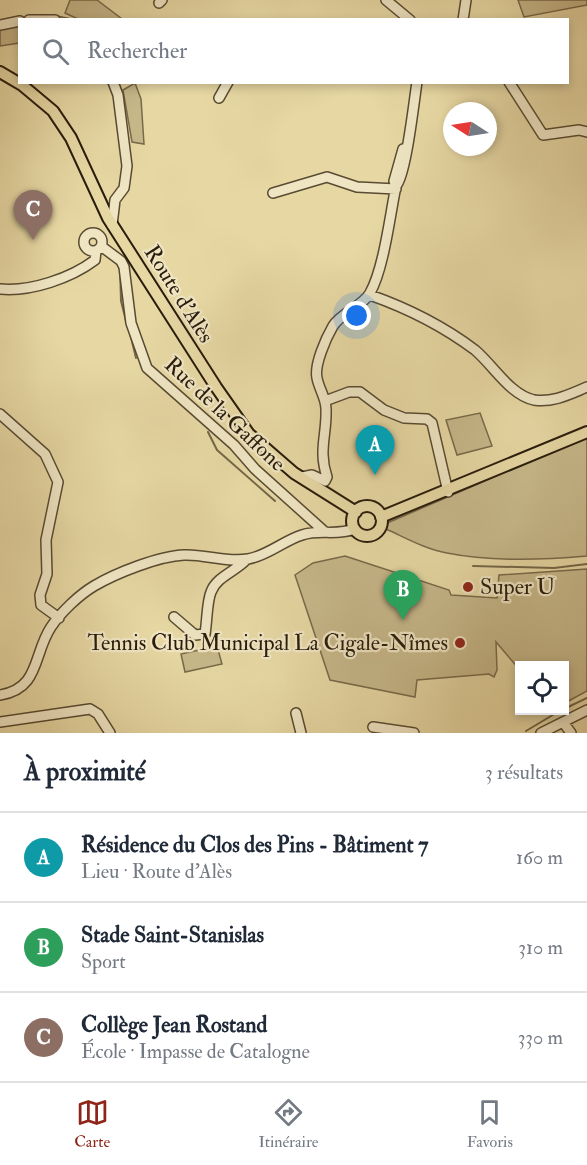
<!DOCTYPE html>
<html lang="fr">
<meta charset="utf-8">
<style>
body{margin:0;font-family:"IM FELL Double Pica",serif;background:#f6f6f7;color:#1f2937}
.controls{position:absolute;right:18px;bottom:18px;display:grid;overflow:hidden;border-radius:0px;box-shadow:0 3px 9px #0003}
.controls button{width:54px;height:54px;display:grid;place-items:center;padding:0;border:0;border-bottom:2px solid #e0e1e3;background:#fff;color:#1f2937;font:30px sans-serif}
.compass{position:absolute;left:443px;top:102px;width:54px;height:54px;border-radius:50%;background:#fff;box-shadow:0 3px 9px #0003;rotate:282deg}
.you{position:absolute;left:357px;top:316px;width:21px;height:21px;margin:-15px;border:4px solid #fff;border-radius:50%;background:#1a73e8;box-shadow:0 0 0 9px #1a73e833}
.badge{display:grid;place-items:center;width:39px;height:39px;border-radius:50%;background:#8f2418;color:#fff;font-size:20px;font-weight:700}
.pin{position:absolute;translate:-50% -50px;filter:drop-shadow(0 2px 3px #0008)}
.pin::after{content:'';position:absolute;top:32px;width:21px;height:18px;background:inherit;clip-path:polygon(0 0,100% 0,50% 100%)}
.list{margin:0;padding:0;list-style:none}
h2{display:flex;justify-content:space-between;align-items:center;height:78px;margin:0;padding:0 24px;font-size:26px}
h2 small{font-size:20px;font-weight:400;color:#747a83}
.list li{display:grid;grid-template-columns:39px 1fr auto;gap:18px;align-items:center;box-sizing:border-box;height:90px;padding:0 24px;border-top:2px solid #e0e1e3}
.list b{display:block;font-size:22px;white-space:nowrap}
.list p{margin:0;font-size:20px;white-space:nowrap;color:#747a83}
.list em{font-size:20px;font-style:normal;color:#747a83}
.icon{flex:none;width:33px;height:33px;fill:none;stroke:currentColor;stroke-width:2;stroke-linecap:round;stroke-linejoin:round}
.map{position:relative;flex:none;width:587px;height:733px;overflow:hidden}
.search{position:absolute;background:#fff;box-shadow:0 3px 9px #0003;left:18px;right:18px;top:18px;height:66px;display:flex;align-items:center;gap:15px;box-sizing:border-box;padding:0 21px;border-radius:0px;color:#747a83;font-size:22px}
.sheet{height:348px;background:#fff}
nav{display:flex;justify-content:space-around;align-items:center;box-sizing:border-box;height:84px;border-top:2px solid #e0e1e3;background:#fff;font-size:16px;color:#747a83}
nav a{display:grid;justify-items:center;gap:3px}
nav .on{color:#8f2418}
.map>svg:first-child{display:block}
.green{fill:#c6b789;stroke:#786a4a;stroke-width:1.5}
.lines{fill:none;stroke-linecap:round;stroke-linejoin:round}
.stream{stroke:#746648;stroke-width:2}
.minor-casing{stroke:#584b32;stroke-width:12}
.major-casing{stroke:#291c0c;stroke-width:14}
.minor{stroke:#efe5c3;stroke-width:9}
.major{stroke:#e6d7a3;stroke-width:10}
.poi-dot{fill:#8f2418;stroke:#efe5c3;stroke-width:2}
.labels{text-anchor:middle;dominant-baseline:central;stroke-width:4.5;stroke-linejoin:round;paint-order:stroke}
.street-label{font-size:22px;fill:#291c0c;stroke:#efe5c3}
.poi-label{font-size:22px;fill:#291c0c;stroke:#efe5c3;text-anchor:start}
</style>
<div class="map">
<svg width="587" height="733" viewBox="0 0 587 733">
<rect width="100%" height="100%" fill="#e6d7a3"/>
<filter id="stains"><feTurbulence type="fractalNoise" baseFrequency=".00333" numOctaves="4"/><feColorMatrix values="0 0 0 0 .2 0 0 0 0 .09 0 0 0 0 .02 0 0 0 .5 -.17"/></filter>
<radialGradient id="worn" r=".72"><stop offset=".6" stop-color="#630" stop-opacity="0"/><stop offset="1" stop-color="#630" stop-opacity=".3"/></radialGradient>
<path class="green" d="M70,0h27l25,19h-44l-13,-6z
M518,0h69v5l-63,12z
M19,23v20l-19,3v-19z
M135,83l6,16 3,45 -12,-2 -9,-52z
M480,413l12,33 -35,9 -11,-35z
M587,437v119c-45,4 -96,6 -140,-3 -22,-4 -41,-15 -61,-24l-1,-5z
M345,556l104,34 2,5 46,3 2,-23 88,-6v122l-22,12 -1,-37h-44l-1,3 -23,-27 1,28 -3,7 -5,-3 -72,6 -2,17 -85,-17 -35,-105 18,-12z
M217,646l5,18 -37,8 -4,-18z"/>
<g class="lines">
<path class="stream" d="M56,16l19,4
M0,20l51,-4
M120,267l1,34 5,20
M129,329l7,29
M208,432l9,18 58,51
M473,566l81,2 33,-4
M564,709l23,-11
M526,731l35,-21"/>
<g class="minor-casing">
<path id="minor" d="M386,0l24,20
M159,3l3,-3
M29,20h26
M463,20l3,-20
M0,25l20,-4
M509,82l34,53 36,-5 8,2
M219,98l9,-16
M396,186l-2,-5 9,-32
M273,193l54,-16 30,10 39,2
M112,225l3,-25 9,-12 3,-22 -9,-71 -5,-13
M84 242a9 9 0 1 1 18 0a9 9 0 1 1-18 0Z
M101,246l20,15 3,6 7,56 16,45 87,77 21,24 70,63
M0,289c31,3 71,-11 95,-29l1,-9
M370,295c37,13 73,31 105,55 18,15 35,45 59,50 19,3 36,-6 53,-13
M325,401l24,-9h11l24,18 20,8 23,1 5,4 16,69
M0,414l45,40 13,28 -12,58 1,34 -7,21 1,10 18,13
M302,477l10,-2 13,6 2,-4c-9,-27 0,-42 -1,-68 0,-11 -7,-20 -9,-31 -3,-13 9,-40 16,-52 9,-14 30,-20 37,-33 14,-25 20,-78 26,-107 10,-10 18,-85 21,-104
M174,617l21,18 10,-1c2,-12 2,-33 6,-42 5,-15 25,-21 35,-32
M0,695c40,-6 33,-41 51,-68 10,-15 28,-32 43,-41 22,-13 65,-30 90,-31 21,-1 43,8 64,4 19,-3 35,-18 54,-24 18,-6 34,1 53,-6
M296,713l5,20
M0,722l90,-13 8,5 12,19
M563,722l8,11
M373,727l41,6
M541,733l46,-23"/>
</g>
<g class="major-casing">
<path id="major" d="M0,72l22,13 31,26 18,27 37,80 108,169 33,47 45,39 62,39
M352 521a15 15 0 1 1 30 0a15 15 0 1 1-30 0Z
M381,517l206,-85"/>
</g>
<use href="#minor" class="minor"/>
<use href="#major" class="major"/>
</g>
<g class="poi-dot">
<circle cx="468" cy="587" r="6"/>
<circle cx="460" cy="643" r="6"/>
</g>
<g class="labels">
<g class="street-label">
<text transform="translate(179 294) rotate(58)">Route d'Alès</text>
<text transform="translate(225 414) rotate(43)">Rue de la Gaffone</text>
</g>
<g class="poi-label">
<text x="480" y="587">Super U</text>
<text x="448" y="643" text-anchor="end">Tennis Club Municipal La Cigale-Nîmes</text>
</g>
</g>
<rect width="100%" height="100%" filter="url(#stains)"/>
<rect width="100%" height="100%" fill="url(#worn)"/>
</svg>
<div class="controls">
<button><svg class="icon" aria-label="locate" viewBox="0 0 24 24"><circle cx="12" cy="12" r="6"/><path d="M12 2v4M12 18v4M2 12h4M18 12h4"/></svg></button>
</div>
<svg class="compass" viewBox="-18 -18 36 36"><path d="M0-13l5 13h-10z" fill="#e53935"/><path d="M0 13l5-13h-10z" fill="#747a83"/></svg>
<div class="you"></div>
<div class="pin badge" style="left:375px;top:475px;background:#0f9aa8">A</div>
<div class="pin badge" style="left:403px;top:620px;background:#2e9e5b">B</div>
<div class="pin badge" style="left:33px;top:240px;background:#8d6e63">C</div>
<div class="search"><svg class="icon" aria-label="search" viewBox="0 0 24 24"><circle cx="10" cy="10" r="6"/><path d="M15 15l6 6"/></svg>Rechercher</div>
</div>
<section class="sheet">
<h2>À proximité<small>3 résultats</small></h2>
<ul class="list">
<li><span class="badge" style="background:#0f9aa8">A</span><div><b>Résidence du Clos des Pins - Bâtiment 7</b><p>Lieu · Route d'Alès</p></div><em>160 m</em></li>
<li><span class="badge" style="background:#2e9e5b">B</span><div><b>Stade Saint-Stanislas</b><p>Sport</p></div><em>310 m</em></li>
<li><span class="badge" style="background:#8d6e63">C</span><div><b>Collège Jean Rostand</b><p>École · Impasse de Catalogne</p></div><em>330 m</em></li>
</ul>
</section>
<nav>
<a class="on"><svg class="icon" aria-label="map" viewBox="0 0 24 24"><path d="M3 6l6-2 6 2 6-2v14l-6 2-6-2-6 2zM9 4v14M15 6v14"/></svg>Carte</a>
<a><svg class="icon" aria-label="directions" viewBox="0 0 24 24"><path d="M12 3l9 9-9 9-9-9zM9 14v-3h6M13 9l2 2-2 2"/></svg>Itinéraire</a>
<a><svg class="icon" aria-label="saved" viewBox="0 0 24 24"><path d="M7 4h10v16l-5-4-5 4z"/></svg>Favoris</a>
</nav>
